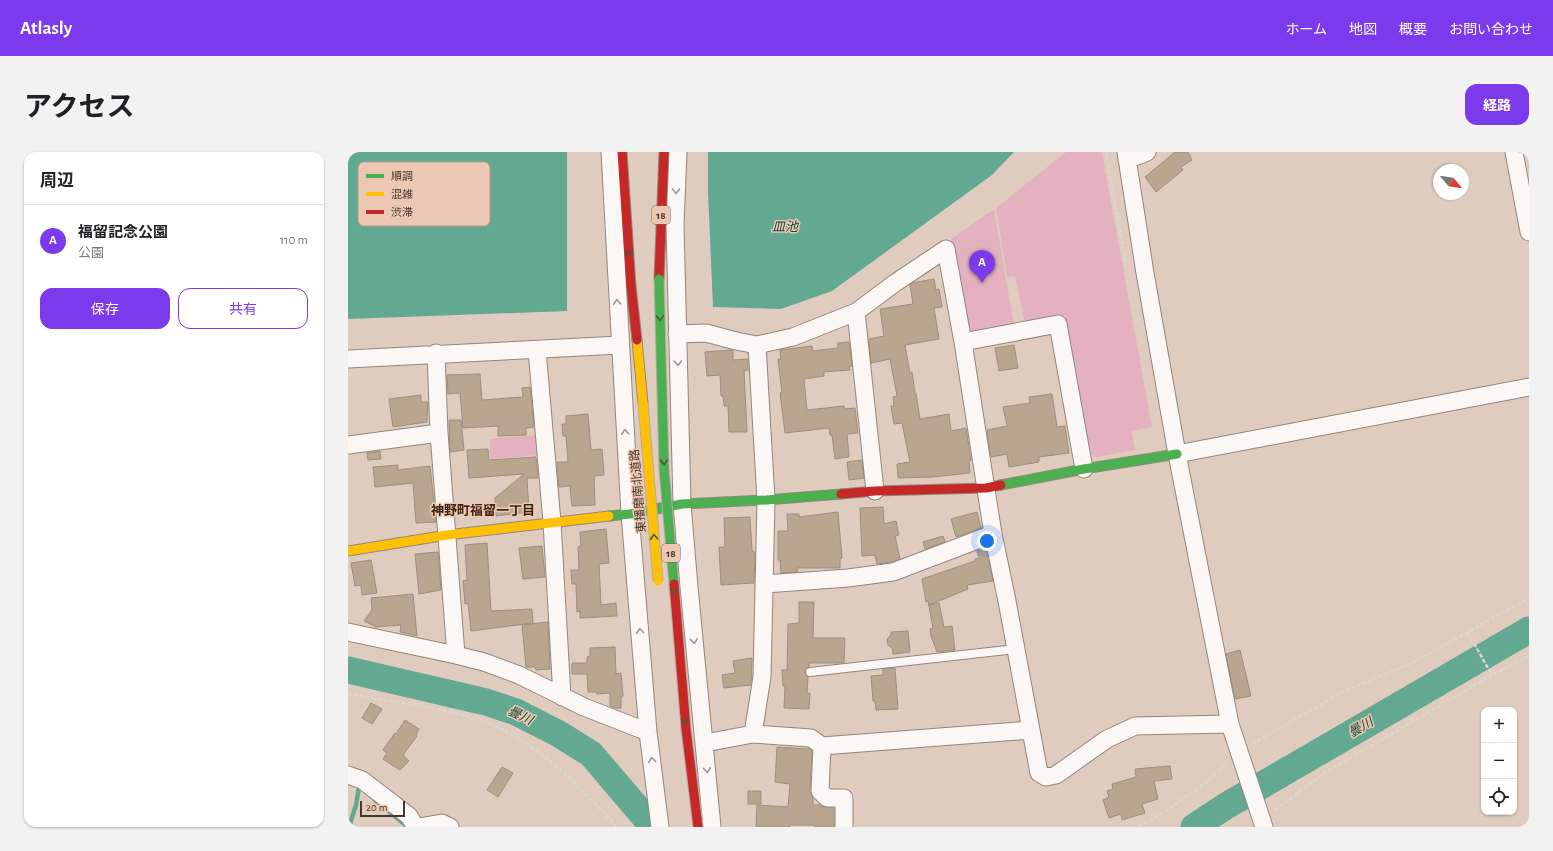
<!DOCTYPE html>
<html lang="ja">
<meta charset="utf-8">
<style>
body{margin:0;font-family:"Alegreya Sans","Noto Sans JP",sans-serif;background:#f2f2f2;color:#202124}
.controls{position:absolute;right:12px;bottom:12px;display:grid;overflow:hidden;border-radius:8px;box-shadow:0 1px 3px #0004}
.controls button{width:36px;height:36px;display:grid;place-items:center;padding:0;border:0;border-bottom:1px solid #e0e0e0;background:#fff;color:#202124;font:20px sans-serif}
.compass{position:absolute;left:1085px;top:12px;width:36px;height:36px;border-radius:50%;background:#fff;box-shadow:0 1px 3px #0004;rotate:119deg}
.scale{position:absolute;left:12px;bottom:10px;width:45px;box-sizing:border-box;padding-left:4px;border:2px solid #45362e;border-top:0;font-size:11px;line-height:14px;white-space:nowrap;color:#45362e;-webkit-text-stroke:3px #ecc8b2;paint-order:stroke}
.you{position:absolute;left:639px;top:389px;width:14px;height:14px;margin:-10px;border:3px solid #fff;border-radius:50%;background:#1a73e8;box-shadow:0 0 0 6px #1a73e833}
.badge{display:grid;place-items:center;width:26px;height:26px;border-radius:50%;background:#7c3aed;color:#fff;font-size:13px;font-weight:700}
.pin{position:absolute;translate:-50% -33px;filter:drop-shadow(0 1px 2px #0008)}
.pin::after{content:'';position:absolute;top:21px;width:14px;height:12px;background:inherit;clip-path:polygon(0 0,100% 0,50% 100%)}
.list{margin:0;padding:0;list-style:none}
h2{display:flex;justify-content:space-between;align-items:center;height:52px;margin:0;padding:0 16px;font-size:17px}
h2 small{font-size:13px;font-weight:400;color:#757577}
.list li{display:grid;grid-template-columns:26px 1fr auto;gap:12px;align-items:center;box-sizing:border-box;height:72px;padding:0 16px;border-top:1px solid #e0e0e0}
.list b{display:block;font-size:15px;white-space:nowrap}
.list p{margin:0;font-size:13px;white-space:nowrap;color:#757577}
.list em{font-size:13px;font-style:normal;color:#757577}
.actions{display:flex;gap:8px;padding:12px 16px}
.actions a{flex:1;padding:9px 0;border:1px solid #7c3aed;border-radius:12px;text-align:center;font-size:14px;color:#7c3aed}
.actions .main{background:#7c3aed;color:#fff}
.icon{flex:none;width:22px;height:22px;fill:none;stroke:currentColor;stroke-width:2;stroke-linecap:round;stroke-linejoin:round}
.map{position:relative;flex:none;width:1181px;height:675px;overflow:hidden;border-radius:12px}
header{display:flex;align-items:center;gap:24px;box-sizing:border-box;height:56px;padding:0 20px;background:#7c3aed;color:#fff}
header strong{font-size:19px}
nav{display:flex;gap:22px;margin-inline-start:auto;font-size:14px}
.intro{display:flex;align-items:center;justify-content:space-between;box-sizing:border-box;height:96px;padding:0 24px}
h1{margin:0;font-size:28px}
.button{padding:10px 18px;border-radius:12px;background:#7c3aed;color:#fff;font-size:14px;font-weight:700}
main{display:flex;gap:24px;padding:0 24px}
aside{flex:1;background:#fff;border-radius:12px;box-shadow:0 1px 3px #0004}
.map>svg:first-child{display:block}
.green{fill:#e3b2be}
.water{fill:#63a890}
.lines{fill:none;stroke-linecap:round;stroke-linejoin:round}
.stream{stroke:#63a890;stroke-width:4.5}
.river{stroke:#63a890;stroke-width:27}
.building{fill:#baa68e;stroke:#9b8e84}
.lane-casing{stroke:#94867c;stroke-width:10}
.street-casing{stroke:#94867c;stroke-width:19}
.fast-casing{stroke:#94867c;stroke-width:11}
.slow-casing{stroke:#94867c;stroke-width:11}
.jam-casing{stroke:#94867c;stroke-width:11}
.path{stroke:#dcd6d2;stroke-width:2.5;stroke-dasharray:4 2;stroke-linecap:butt}
.lane{stroke:#faf7f5;stroke-width:8}
.street{stroke:#faf7f5;stroke-width:17}
.fast{stroke:#4caf50;stroke-width:9}
.slow{stroke:#ffc107;stroke-width:9}
.jam{stroke:#c62828;stroke-width:9}
.fast-bridge-casing{stroke:#b7aba5;stroke-width:11;stroke-linecap:butt}
.slow-bridge-casing{stroke:#b7aba5;stroke-width:11;stroke-linecap:butt}
.jam-bridge-casing{stroke:#b7aba5;stroke-width:11;stroke-linecap:butt}
.fast-bridge{stroke:#4caf50;stroke-width:9}
.slow-bridge{stroke:#ffc107;stroke-width:9}
.jam-bridge{stroke:#c62828;stroke-width:9}
.oneway{stroke:#a09692}
.oneway2{stroke:#475a38}
.labels{text-anchor:middle;dominant-baseline:central;stroke-width:3;stroke-linejoin:round;paint-order:stroke}
.shield{fill:#ecc8b2;stroke:#776256;stroke-width:1}
.shield-label{font-size:11px;font-weight:bold;fill:#45362e}
.street-label{font-size:12px;fill:#45362e;stroke:#ecc8b2}
.water-label{font-size:13px;font-style:italic;fill:#0c4839;stroke:#ecc8b2}
.neighbourhood-label{font-size:13px;font-weight:bold;fill:#402413;stroke:#ecc8b2}
.key{fill:#ecc8b2;stroke:#ba9c8a;stroke-width:1}
.key-label{font-size:11px;fill:#45362e}
</style>
<header>
<strong>Atlasly</strong>
<nav><a>ホーム</a><a>地図</a><a>概要</a><a>お問い合わせ</a></nav>
</header>
<div class="intro"><h1>アクセス</h1><a class="button">経路</a></div>
<main>
<aside>
<h2>周辺<small></small></h2>
<ul class="list">
<li><span class="badge">A</span><div><b>福留記念公園</b><p>公園</p></div><em>110 m</em></li>
</ul>
<div class="actions"><a class="main">保存</a><a>共有</a></div>
</aside>
<div class="map">
<svg width="1181" height="675" viewBox="0 0 1181 675">
<rect width="100%" height="100%" fill="#dfccbf"/>
<path class="green" d="M718,0h36l50,275 -20,4 3,19 -39,7 -8,-4 -23,-137 -40,8 -10,-48 -8,1 -11,-69z
M646,57l20,117 -40,8 -8,-4 -15,-91z
M190,283l2,20 -50,4v-20z"/>
<path class="water" d="M0,0h219v159l-219,8z
M360,0h306l-22,23 -160,116 -51,18 -68,-2 -5,-115z"/>
<g class="lines">
<path class="stream" d="M27,648l33,27
M1,675l7,-22 3,-18"/>
<path class="river" d="M0,518l138,32 30,10 43,22 32,20 58,68 5,5
M846,675l32,-21 303,-176"/>
</g>
<path class="building" d="M827,0h13l4,8 -11,7 2,3 -27,22 -11,-15z
M586,127l2,11 3,-1 3,18 -8,1 5,31 -34,6 5,28 2,-1 3,21h1l4,26 29,-5 2,17 15,-3 5,32 -2,1 1,12 -37,4 -35,1 -1,-14 13,-2 -8,-39 -8,1 -3,-18h3l-1,-9 4,-1 -7,-37 -19,4 -2,-24 15,-3 -4,-27 33,-5 -3,-19 2,-2z
M501,190l3,24 -3,1 1,3 -26,2v4l-20,3 3,31 37,-4 1,3 10,-1 3,25 -11,1 2,23 -14,2 -3,-24h-2l-1,-7 -44,5 -5,-40h2l-4,-34h3l-1,-9 32,-4 1,5 25,-3v-5z
M666,193l4,23 -19,3 -4,-23z
M383,198l2,1v9l15,-1v11l-4,1 3,61h-18l-1,-26h-4l-1,-10h-2l-1,-21 -13,1 -2,-24z
M132,222l2,26 41,-3 -1,-9 8,-1 4,40 -8,1v7l-28,1v-10l-35,2 -3,-35 -12,1 -1,-19z
M704,242l5,33 8,-1 4,27 -30,4v5l-30,5 -2,-13 -16,3 -4,-27 20,-4 -4,-19 27,-4 -1,-6z
M73,243v7h7l-1,20 -34,5 -4,-28z
M240,262l3,36 11,-1 2,26 -10,1 1,29 -23,1 -2,-20 -11,1 -2,-25h11l-2,-26h-3l-1,-12h4v-8z
M101,268h12l3,30 -14,2z
M140,297l1,11 47,-3 2,21h-11l2,34 -33,4 -1,-18 29,-24 -55,4 -2,-28z
M32,299l1,8 -13,1 -1,-7z
M514,308l2,18 -15,2 -2,-18z
M50,313v5l32,-4 6,56 -20,1 -3,-40 -38,4 -2,-20z
M535,355l1,17 12,-3 3,14 -4,1 5,23 -9,3 -14,2 -2,-9 -13,1 -2,-48z
M490,360l4,46 -2,1v9h-43l1,4 -17,1 -1,-13h-2v-29h10l-1,-17h12v3z
M629,360l4,16 -25,9 -5,-18z
M402,365l2,34h2l1,3 -1,29 -33,2 -2,-38h6l-1,-29z
M258,377l3,34 -10,1 2,41 15,-2 1,13 -37,2v-7l-3,1 -1,-28h-4l-1,-14h8l-1,-23 3,-1 -1,-14z
M595,384l2,6 -20,7 -2,-7z
M139,391l4,68 41,-2 1,14 -62,8 -3,-28 -3,1 -2,-23 4,-1 -2,-35z
M194,394l3,31 -22,2 -4,-31z
M638,396l7,33 -26,4 1,4 -39,16 10,-2 5,24 8,-1 3,24 -18,2 -6,-16 -1,-7 3,-1 -5,-27 -2,1 -4,-23 53,-18v-2l4,-1 -2,-7z
M90,400l3,38 -22,4 -4,-40z
M23,408l6,33 -15,2 -1,-10 -6,1 -4,-23z
M65,442l4,42 -17,-4 1,-7 -25,2 -12,-6 8,-11 -1,-12z
M451,450h15l-1,36h32l-1,25h-35v4l-4,2v4l3,4 -1,16h3l-1,16 -25,-1 1,-22h-2l-1,-16h5l1,-46 11,-1z
M200,470l2,47 -14,1 -1,-3h-9l-4,-42z
M560,479l2,21 -17,2 -1,-6 -4,-3 -1,-6 4,-4v-3z
M267,495l1,27 5,-1 2,23 -2,1v11h-6l-5,-2v-13l-13,1 -1,-2h-8l-1,-18h-15v-11h15v-6l3,-1v-8z
M892,498l11,46 -16,3 -9,-45z
M404,506l-1,27 -27,3 -2,-13 13,-2 -2,-12z
M547,516l3,41 -22,1 -1,-9h-2l-2,-25 12,-1v-6z
M23,551l11,6 -10,15 -10,-6z
M57,568l14,9 -3,6 1,1 -14,19 6,6 -9,9 -17,-11 4,-6 -4,-3 12,-17 1,1z
M429,595l32,2 3,2 -2,40 3,7v7h7l3,2 11,1v19h-20v-2h-24v2h-34l1,-22 31,2 2,-23 -15,-2z
M822,614l2,13 -18,2 4,18 -16,5 3,9 -23,7 -1,-6 -12,4 -6,-18 6,-3 -2,-6 6,-2 -1,-5 24,-7 -1,-8z
M154,615l11,6 -15,24 -11,-7z
M400,639h13v13h-13z"/>
<g class="lines">
<g class="lane-casing">
<path id="lane" d="M462,520l206,-23"/>
</g>
<g class="street-casing">
<path id="street" d="M262,0l20,362 18,218 12,95
M330,0l-3,73 7,279 7,83 23,240
M778,0l19,121 32,181 53,270 34,103
M1166,0l15,80
M779,8l20,-8
M508,160l19,179
M329,182l29,-1 30,8 21,4 36,-8 63,-25 39,-29 51,-34 17,93 30,192 14,67 32,172 7,4 10,-2 51,-36 28,-13 95,-2
M615,190l95,-18 26,145
M189,198l15,172 10,175
M88,201l3,80 17,222
M0,207l272,-14
M0,293l91,-12
M829,302l352,-67
M417,432l83,-6 45,-6 100,-38
M0,480l108,23 28,7 35,13 65,32 64,25
M405,582l9,-57 4,-177 -9,-155
M357,591l48,-9 58,4 11,8 209,-16
M474,594l-2,45 7,7h17v29
M0,623l14,5 47,36 7,11
M71,675l23,-4 8,4"/>
</g>
<g class="fast-casing">
<path id="fast" d="M653,333l83,-16 93,-15
M261,364l21,-2 52,-10 84,-4 75,-6"/>
</g>
<g class="slow-casing">
<path id="slow" d="M289,188l6,63
M0,399l99,-16 162,-19"/>
</g>
<g class="jam-casing">
<path id="jam" d="M274,0l9,134 6,54
M311,127l5,-127
M493,342l34,-3 111,-3 15,-3"/>
</g>
<path class="path" d="M758,0l20,112
M1120,481l24,42
M0,542c43,8 93,12 134,27 53,18 98,66 135,106
M904,592l92,-53 68,-28 117,-65
M927,658l51,-38 166,-97 37,-19
M791,675c31,-19 63,-39 89,-64"/>
<use href="#lane" class="lane"/>
<use href="#street" class="street"/>
<use href="#fast" class="fast"/>
<use href="#slow" class="slow"/>
<use href="#jam" class="jam"/>
<g class="fast-bridge-casing">
<path id="fast-bridge" d="M311,127l5,190 10,115"/>
</g>
<g class="slow-bridge-casing">
<path id="slow-bridge" d="M295,251l15,178"/>
</g>
<g class="jam-bridge-casing">
<path id="jam-bridge" d="M326,432l12,145 12,98"/>
</g>
<use href="#fast-bridge" class="fast-bridge"/>
<use href="#slow-bridge" class="slow-bridge"/>
<use href="#jam-bridge" class="jam-bridge"/>
</g>
<defs><path id="oneway-chevron" d="M-2-3.5L2.5 0L-2 3.5" fill="none" stroke-width="1.6" stroke-linecap="round" stroke-linejoin="round"/></defs>
<g class="oneway">
<use href="#oneway-chevron" transform="translate(328 39) rotate(92)"/>
<use href="#oneway-chevron" transform="translate(269 150) rotate(-93)"/>
<use href="#oneway-chevron" transform="translate(330 211) rotate(88)"/>
<use href="#oneway-chevron" transform="translate(277 280) rotate(-93)"/>
<use href="#oneway-chevron" transform="translate(292 479) rotate(-95)"/>
<use href="#oneway-chevron" transform="translate(346 489) rotate(84)"/>
<use href="#oneway-chevron" transform="translate(304 608) rotate(-97)"/>
<use href="#oneway-chevron" transform="translate(359 618) rotate(85)"/>
</g>
<g class="oneway2">
<use href="#oneway-chevron" transform="translate(281 101) rotate(-94)"/>
<use href="#oneway-chevron" transform="translate(312 166) rotate(88)"/>
<use href="#oneway-chevron" transform="translate(316 310) rotate(88)"/>
<use href="#oneway-chevron" transform="translate(306 385) rotate(-95)"/>
<use href="#oneway-chevron" transform="translate(326 439) rotate(85)"/>
<use href="#oneway-chevron" transform="translate(337 569) rotate(85)"/>
</g>
<g class="labels">
<g class="shield">
<rect x="304" y="54" width="18" height="18" rx="3"/>
<rect x="314" y="392" width="18" height="18" rx="3"/>
</g>
<g class="shield-label">
<text x="313" y="63">18</text>
<text x="323" y="401">18</text>
</g>
<g class="street-label">
<text transform="translate(290 339) rotate(-95)">東播磨南北道路</text>
</g>
<g class="water-label">
<text x="437" y="75">皿池</text>
<text transform="translate(172 564) rotate(25)">曇川</text>
<text transform="translate(1013 576) rotate(-30)">曇川</text>
</g>
<g class="neighbourhood-label">
<text x="135" y="359">神野町福留一丁目</text>
</g>
</g>
<rect x="10" y="10" width="132" height="64" rx="6" class="key"/>
<rect x="18" y="22" width="18" height="4" fill="#4caf50"/>
<rect x="18" y="40" width="18" height="4" fill="#ffc107"/>
<rect x="18" y="58" width="18" height="4" fill="#c62828"/>
<g class="key-label">
<text x="43" y="28">順調</text>
<text x="43" y="46">混雑</text>
<text x="43" y="64">渋滞</text>
</g>
</svg>
<div class="controls">
<button>+</button>
<button>−</button>
<button><svg class="icon" aria-label="locate" viewBox="0 0 24 24"><circle cx="12" cy="12" r="6"/><path d="M12 2v4M12 18v4M2 12h4M18 12h4"/></svg></button>
</div>
<svg class="compass" viewBox="-18 -18 36 36"><path d="M0-13l5 13h-10z" fill="#e53935"/><path d="M0 13l5-13h-10z" fill="#757577"/></svg>
<div class="scale">20 m</div>
<div class="you"></div>
<div class="pin badge" style="left:634px;top:131px">A</div>
</div>
</main>
